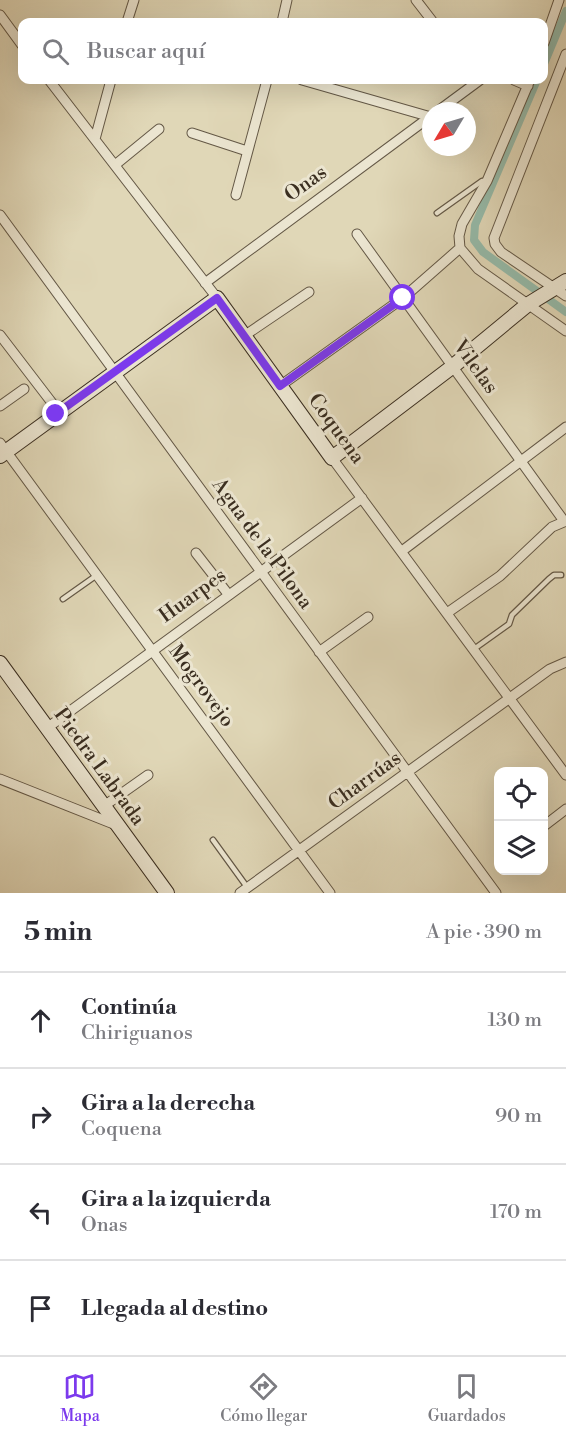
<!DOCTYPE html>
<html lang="es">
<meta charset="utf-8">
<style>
body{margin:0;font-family:"Libre Bodoni",serif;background:#f7f7f7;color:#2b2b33}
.controls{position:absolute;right:18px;bottom:18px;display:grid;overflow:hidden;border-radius:12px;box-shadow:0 6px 24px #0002}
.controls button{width:54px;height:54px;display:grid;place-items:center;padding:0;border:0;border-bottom:2px solid #e1e1e2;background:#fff;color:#2b2b33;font:30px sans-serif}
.compass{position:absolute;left:422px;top:102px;width:54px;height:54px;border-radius:50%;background:#fff;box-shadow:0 6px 24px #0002;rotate:232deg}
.stop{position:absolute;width:18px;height:18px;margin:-14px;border:4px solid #7c3aed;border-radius:50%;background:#fff}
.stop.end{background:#7c3aed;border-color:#fff;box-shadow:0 2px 6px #0008}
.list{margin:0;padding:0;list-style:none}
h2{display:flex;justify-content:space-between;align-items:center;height:78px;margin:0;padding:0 24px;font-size:26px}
h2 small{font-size:20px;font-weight:400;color:#7c7c81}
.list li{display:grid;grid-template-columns:39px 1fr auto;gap:18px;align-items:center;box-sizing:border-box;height:96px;padding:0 24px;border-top:2px solid #e1e1e2}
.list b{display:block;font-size:22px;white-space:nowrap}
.list p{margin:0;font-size:20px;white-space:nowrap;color:#7c7c81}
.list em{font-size:20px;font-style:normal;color:#7c7c81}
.icon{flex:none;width:33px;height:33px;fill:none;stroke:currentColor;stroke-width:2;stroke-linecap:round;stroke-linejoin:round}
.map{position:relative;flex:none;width:566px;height:893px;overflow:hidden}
.search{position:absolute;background:#fff;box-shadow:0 6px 24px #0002;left:18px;right:18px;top:18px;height:66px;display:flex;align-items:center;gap:15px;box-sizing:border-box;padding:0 21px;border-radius:12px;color:#7c7c81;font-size:22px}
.sheet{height:462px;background:#fff}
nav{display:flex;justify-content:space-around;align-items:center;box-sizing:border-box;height:84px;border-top:2px solid #e1e1e2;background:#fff;font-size:16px;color:#7c7c81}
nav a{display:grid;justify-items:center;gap:3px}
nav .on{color:#7c3aed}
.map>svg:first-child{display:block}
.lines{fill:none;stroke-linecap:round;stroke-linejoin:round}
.canal{stroke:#95baa9;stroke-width:8}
.lane-casing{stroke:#645846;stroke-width:7}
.street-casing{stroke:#645846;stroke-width:11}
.secondary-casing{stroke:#3a2e20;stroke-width:16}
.lane{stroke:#ebe5d0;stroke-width:4.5}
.street{stroke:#ebe5d0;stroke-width:9}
.secondary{stroke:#ebe5d0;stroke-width:14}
.route{stroke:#7c3aed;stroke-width:8}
.labels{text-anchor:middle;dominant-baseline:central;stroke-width:6;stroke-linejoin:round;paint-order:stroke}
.street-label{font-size:20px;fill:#3a2e20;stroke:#ebe5d0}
</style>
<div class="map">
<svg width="566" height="893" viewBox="0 0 566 893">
<rect width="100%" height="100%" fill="#e0d7b7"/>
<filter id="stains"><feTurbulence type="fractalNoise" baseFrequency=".00333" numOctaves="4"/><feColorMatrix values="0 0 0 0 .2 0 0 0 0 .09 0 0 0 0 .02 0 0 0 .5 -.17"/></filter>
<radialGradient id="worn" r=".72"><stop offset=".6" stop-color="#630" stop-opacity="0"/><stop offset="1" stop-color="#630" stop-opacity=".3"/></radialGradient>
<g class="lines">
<path class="canal" d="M544,64l22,-53
M537,80l-62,145 -1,15 9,12 83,60"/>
<g class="lane-casing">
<path id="lane" d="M437,213l45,-32h5
M63,599l34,-24
M474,649l35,-25 3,-9 37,-36 5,-4h7
M213,840l34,47"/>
</g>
<g class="street-casing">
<path id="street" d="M416,0l17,22
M0,15l22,30
M127,22l7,-22
M282,22l5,-22
M544,43l15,-43
M566,54l-72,184 1,6 6,8 65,44
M49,80l168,218
M302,80l129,37
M514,80l14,6
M530,80l-43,101 -25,43 -3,12 1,12 18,21 88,62
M438,111l42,-31
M192,133l55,18
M95,139l16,-59
M115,165l44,-36
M236,195l31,-115
M0,215l496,678
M357,234l207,287
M205,283l226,-167
M0,335l59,77
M244,336l65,-44
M280,386l123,-88 57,-50
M0,406l24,-17
M0,443l330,450
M332,458l234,317
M402,551l164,-124
M196,553l32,41
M447,613l53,-37 52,-49 14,-6
M319,652l49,-35
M47,728l315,-230
M0,779l116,46
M104,806l44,-31
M544,826l22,-17
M240,893l310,-224 16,-7"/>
</g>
<g class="secondary-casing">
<path id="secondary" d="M0,456l217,-158 115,160 120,-91 75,-62 39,-24
M0,663l167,230"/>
</g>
<use href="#lane" class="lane"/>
<use href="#street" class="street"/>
<use href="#secondary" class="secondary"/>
</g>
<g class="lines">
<path class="route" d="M56,414l161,-116 63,88 123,-88"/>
</g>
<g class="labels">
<g class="street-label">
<text transform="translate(306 184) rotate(-36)">Onas</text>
<text transform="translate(475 367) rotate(54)">Vilelas</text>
<text transform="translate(336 429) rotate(54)">Coquena</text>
<text transform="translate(262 544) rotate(54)">Agua de la Pilona</text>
<text transform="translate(193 596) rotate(-36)">Huarpes</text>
<text transform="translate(201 686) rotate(54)">Mogrovejo</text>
<text transform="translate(99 767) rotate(54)">Piedra Labrada</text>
<text transform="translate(365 781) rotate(-36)">Charrúas</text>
</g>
</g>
<rect width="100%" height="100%" filter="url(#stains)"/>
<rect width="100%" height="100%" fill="url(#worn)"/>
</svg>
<div class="controls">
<button><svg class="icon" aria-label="locate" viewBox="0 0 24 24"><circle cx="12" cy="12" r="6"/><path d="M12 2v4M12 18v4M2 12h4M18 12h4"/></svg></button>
<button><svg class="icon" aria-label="layers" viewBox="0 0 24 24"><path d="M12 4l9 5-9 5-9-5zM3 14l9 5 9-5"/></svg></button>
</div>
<svg class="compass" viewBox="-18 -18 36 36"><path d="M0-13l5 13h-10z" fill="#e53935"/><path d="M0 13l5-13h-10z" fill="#7c7c81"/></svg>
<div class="stop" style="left:403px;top:298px"></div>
<div class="stop end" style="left:56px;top:414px"></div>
<div class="search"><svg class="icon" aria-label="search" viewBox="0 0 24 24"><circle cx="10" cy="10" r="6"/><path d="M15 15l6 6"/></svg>Buscar aquí</div>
</div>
<section class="sheet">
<h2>5 min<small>A pie · 390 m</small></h2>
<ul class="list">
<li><svg class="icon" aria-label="ahead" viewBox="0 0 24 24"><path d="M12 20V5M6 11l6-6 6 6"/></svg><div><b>Continúa</b><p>Chiriguanos</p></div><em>130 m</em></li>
<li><svg class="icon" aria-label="right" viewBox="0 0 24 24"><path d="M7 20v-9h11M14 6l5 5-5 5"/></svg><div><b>Gira a la derecha</b><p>Coquena</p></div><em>90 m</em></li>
<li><svg class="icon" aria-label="left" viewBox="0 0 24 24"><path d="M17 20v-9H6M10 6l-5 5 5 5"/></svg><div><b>Gira a la izquierda</b><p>Onas</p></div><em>170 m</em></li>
<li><svg class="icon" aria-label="arrive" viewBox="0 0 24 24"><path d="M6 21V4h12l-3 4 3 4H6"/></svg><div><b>Llegada al destino</b></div></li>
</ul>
</section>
<nav>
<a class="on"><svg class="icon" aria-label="map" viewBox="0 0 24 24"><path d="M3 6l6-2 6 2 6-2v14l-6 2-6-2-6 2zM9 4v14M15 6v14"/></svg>Mapa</a>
<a><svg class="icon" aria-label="directions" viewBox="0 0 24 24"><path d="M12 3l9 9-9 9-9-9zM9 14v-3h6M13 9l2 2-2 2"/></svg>Cómo llegar</a>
<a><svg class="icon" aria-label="saved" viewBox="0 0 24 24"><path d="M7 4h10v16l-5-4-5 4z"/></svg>Guardados</a>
</nav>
